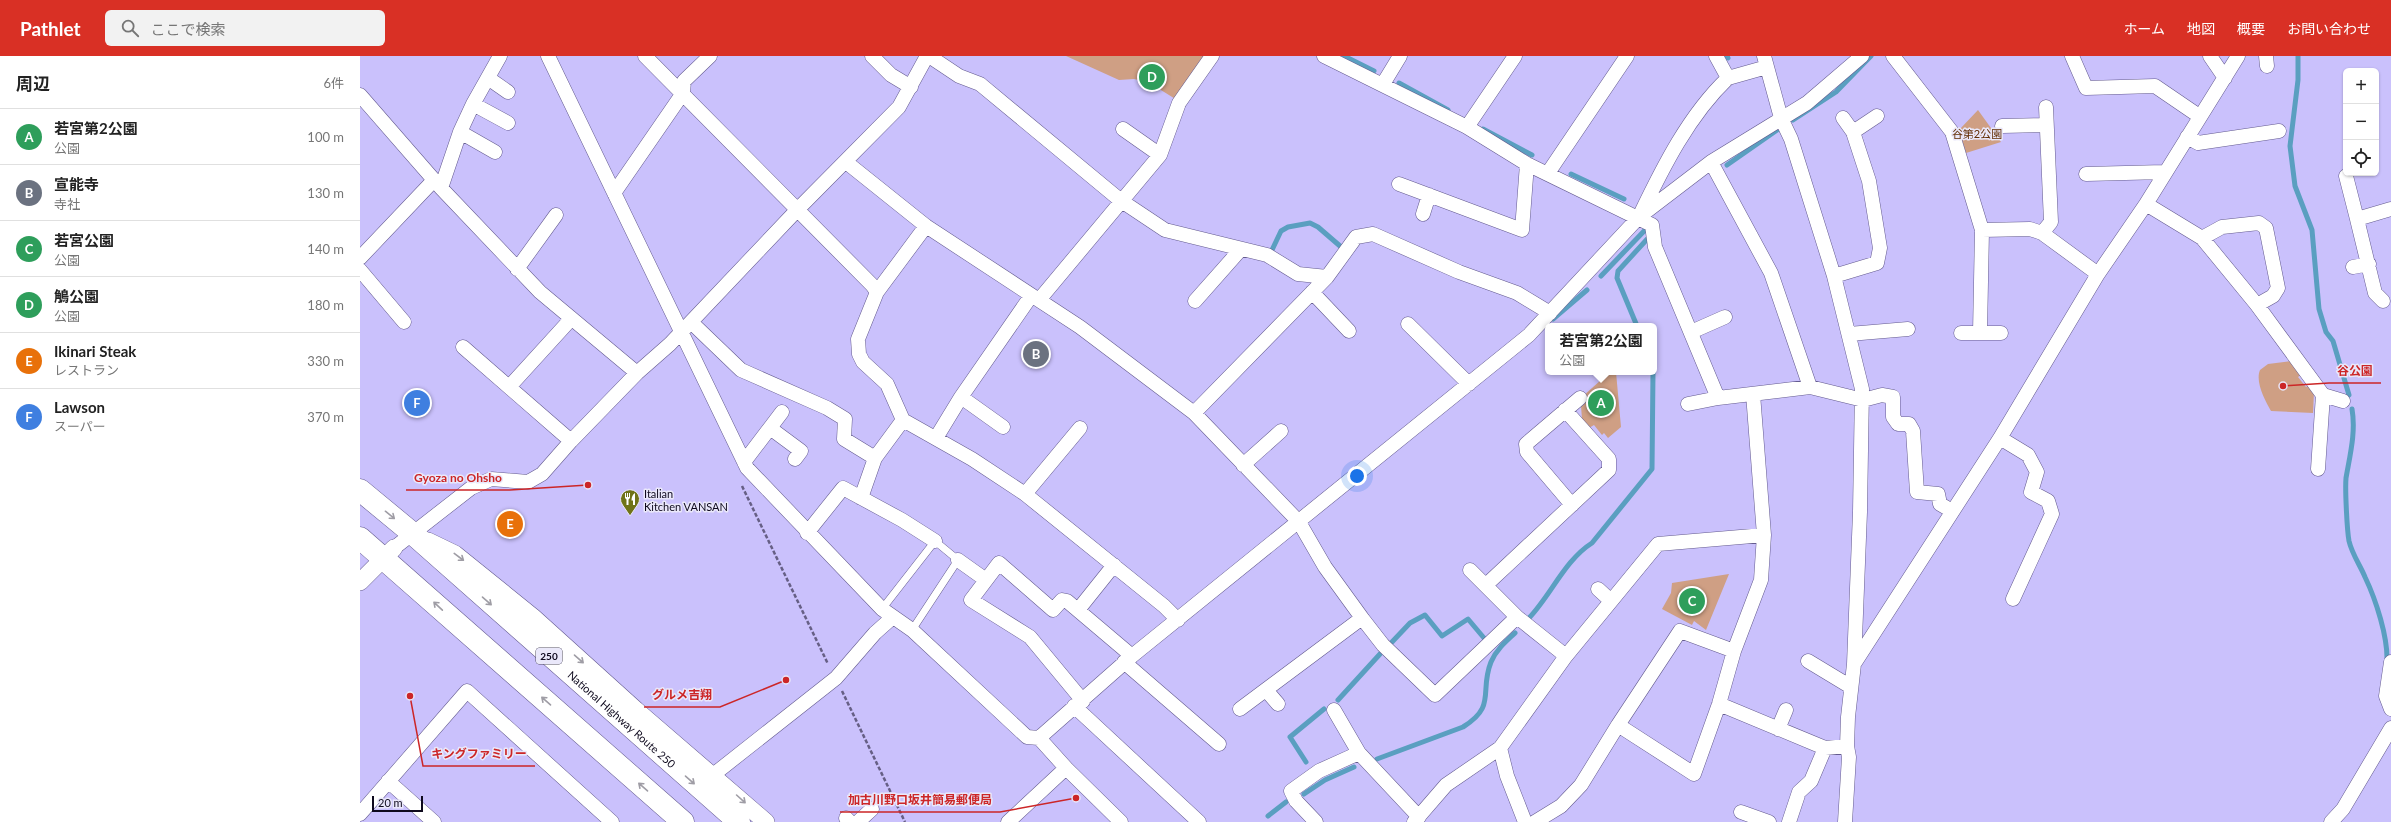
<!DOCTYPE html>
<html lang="ja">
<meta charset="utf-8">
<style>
body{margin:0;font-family:Lato,"Noto Sans JP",sans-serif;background:#f2f2f2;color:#222}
.controls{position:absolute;right:12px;top:12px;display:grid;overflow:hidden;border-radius:6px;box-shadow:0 1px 3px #0004}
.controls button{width:36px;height:36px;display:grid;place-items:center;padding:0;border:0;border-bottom:1px solid #e0e0e0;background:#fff;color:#222;font:20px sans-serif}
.scale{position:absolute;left:12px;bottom:10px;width:51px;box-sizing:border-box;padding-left:4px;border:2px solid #0e091d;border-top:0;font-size:11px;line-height:14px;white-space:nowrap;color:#0e091d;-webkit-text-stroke:3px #eae8fa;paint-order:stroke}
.you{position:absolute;left:997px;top:420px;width:14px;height:14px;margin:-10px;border:3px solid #fff;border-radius:50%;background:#1a73e8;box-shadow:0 0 0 6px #1a73e833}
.badge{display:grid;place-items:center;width:26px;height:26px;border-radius:50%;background:#d93025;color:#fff;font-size:13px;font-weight:700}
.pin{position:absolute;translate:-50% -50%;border:2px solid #fff;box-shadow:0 1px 4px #0006}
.popup{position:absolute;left:1185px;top:267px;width:112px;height:52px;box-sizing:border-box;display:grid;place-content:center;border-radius:6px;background:#fff;filter:drop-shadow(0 1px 3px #0005);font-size:13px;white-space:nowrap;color:#767676}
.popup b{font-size:15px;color:#222}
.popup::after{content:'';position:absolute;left:50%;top:100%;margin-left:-8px;border:8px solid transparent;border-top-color:#fff}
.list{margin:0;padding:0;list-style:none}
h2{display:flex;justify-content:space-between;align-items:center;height:52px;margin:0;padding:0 16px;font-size:17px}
h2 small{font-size:13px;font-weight:400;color:#767676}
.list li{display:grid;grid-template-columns:26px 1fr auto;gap:12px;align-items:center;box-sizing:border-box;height:56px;padding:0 16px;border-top:1px solid #e0e0e0}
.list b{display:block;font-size:15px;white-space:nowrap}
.list p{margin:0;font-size:13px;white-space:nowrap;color:#767676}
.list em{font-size:13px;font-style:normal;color:#767676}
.icon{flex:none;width:22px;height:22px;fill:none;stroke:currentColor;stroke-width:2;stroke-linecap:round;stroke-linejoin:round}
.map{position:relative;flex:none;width:2031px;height:766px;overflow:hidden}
header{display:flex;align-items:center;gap:24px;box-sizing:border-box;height:56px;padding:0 20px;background:#d93025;color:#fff}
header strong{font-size:19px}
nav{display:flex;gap:22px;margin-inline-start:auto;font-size:14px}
.search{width:280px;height:36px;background:#f2f2f2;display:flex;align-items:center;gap:10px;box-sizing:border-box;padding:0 14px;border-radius:6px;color:#767676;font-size:15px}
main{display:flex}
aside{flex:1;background:#fff}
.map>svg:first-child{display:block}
.green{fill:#cf9f84}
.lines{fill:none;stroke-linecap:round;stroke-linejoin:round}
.stream{stroke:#5a9fc0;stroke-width:5}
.service-casing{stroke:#645b8f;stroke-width:8}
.minor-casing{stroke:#645b8f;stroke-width:15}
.tertiary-casing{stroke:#645b8f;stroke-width:18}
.trunk-casing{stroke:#645b8f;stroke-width:23}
.path{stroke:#665f85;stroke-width:2.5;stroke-dasharray:4 2;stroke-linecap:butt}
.service{stroke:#fff;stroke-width:7}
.minor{stroke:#fff;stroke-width:14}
.tertiary{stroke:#fff;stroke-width:17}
.trunk{stroke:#fff;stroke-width:22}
.oneway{stroke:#9f9da5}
.labels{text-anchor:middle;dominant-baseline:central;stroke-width:3;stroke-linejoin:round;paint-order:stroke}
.shield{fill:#eae8fa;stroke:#504c5f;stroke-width:1}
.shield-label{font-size:10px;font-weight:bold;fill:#0e091d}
.park-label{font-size:11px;fill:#622c02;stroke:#eae8fa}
.poi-label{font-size:11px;fill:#0e091d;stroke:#eae8fa;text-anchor:start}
.street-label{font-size:11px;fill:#0e091d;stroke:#eae8fa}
.leader{fill:none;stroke:#cc2627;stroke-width:1.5}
.callout-dot{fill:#cc2627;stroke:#eae8fa;stroke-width:1.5}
.callout-label{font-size:12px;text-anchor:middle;font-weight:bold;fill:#cc2627;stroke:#eae8fa;stroke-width:3;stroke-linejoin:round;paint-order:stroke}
</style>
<header>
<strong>Pathlet</strong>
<div class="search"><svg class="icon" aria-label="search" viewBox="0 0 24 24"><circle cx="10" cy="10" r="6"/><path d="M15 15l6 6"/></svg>ここで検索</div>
<nav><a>ホーム</a><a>地図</a><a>概要</a><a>お問い合わせ</a></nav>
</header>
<main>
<aside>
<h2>周辺<small>6件</small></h2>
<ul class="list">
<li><span class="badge" style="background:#2e9e5b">A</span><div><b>若宮第2公園</b><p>公園</p></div><em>100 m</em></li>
<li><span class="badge" style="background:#6b7280">B</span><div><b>宣能寺</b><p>寺社</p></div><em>130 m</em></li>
<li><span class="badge" style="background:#2e9e5b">C</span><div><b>若宮公園</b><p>公園</p></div><em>140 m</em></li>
<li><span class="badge" style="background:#2e9e5b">D</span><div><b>鵤公園</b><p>公園</p></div><em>180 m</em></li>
<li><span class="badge" style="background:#e8710a">E</span><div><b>Ikinari Steak</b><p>レストラン</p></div><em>330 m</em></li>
<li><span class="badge" style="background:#3f7fe0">F</span><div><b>Lawson</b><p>スーパー</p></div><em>370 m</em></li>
</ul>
</aside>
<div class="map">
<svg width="2031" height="766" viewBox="0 0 2031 766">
<rect width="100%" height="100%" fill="#cac1fc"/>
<path class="green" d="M706,0h141l-30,44 -29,-18 -14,-3 -15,1z
M1618,54l23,32 -35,11 -7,-23z
M1931,305l10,14 -3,2 8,10 3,-2 5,7 -1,21 -42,-2c-6,-11 -16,-29 -11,-41l8,-6z
M1250,316h6l5,55 -13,11 -4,-5 -2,2 -8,-10 -5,3 -7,-9 -1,-13 6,-5 -4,-5z
M1369,518l-23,56 -12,-9 -2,4 -30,-16 9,-16 1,-10z"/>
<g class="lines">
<path class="stream" d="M984,0l30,15
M1367,0l1,2
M1938,0v24l-8,66 5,40 17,44 7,79 7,23 7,9 16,54
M1039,27l49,27
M1433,64l43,-28 35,-36
M1123,73l49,26
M1367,109l53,-37
M1211,118l53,25
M912,194l9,-19 7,-4 22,-4 8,4 22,19
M1241,220l46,-48
M1193,263l34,-29
M1277,270l-20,-48 1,-7 32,-35
M1992,353c4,23 -2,46 -6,69 -1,12 1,52 3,63 3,13 11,24 16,36 11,23 23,60 22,85
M1169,562c22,-23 36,-58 63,-75l60,-74 1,-97
M1032,586l18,-19 15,-8 17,21 26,-17 16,19
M978,644l42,-46
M1017,703l86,-32c34,-21 16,-35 28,-65 5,-12 14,-20 24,-29
M946,706l-16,-25 34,-28
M944,738l21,-14 29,-13
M908,760l18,-14"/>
<g class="service-casing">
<path id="service" d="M522,553l53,-68 23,19 -46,70"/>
</g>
<g class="minor-casing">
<path id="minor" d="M188,0l199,412 135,141 30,21 115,107 12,1 93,-82 397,-321 110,-118 72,-55 96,-59 55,-47
M285,0l227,229 5,7 -19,47 1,15 4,8 24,22 16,36 69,39 53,35 139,112 14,14
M512,0l19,19 20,12
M569,0l30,20 21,8 140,116 45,30 102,25 31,19 29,3
M964,0l143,71 60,37 125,61 3,22 63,151 92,-11 -39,-114 -60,-111
M1356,0l12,22 39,-11
M1404,0l17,62 10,21 43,137 28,113 -2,123 -6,152 -6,53 -1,29 2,11 -4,65
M1533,0l59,76 30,98 -2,103
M1712,0l14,32 69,-2 44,30
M1850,0l15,22
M1906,0l1,10
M128,22l20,14
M1023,28l17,-28
M0,39l81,93 99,104 97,81
M113,48l35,19
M1642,70l44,-1
M1107,71l48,-71
M763,73l37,26
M100,76l35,20
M1493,76l24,-16
M1827,81l11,6 81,-12
M486,106l80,64 154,101 114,86 105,109 26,45 37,51 21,27 52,50 82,-78
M1188,117l79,-117
M1726,118l78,-2
M1986,120l11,43
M1039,128l123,46 5,-66
M81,132l19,-56 13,-28 27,-48
M254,137l69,-100 1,-12 26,-25
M1786,148l56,34 55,67 66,90 -5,74
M1063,158l6,-19
M1280,159c23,-48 49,-100 88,-137
M1622,174l48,-1 12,4 56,41
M1682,177l9,-11 -5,-115
M1842,182l20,-11 37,-4 7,5 12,60 -5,8 -16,9
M0,202l74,-78
M1993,211l16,-3
M157,213l39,-54
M0,214l44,52
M1474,220l43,-13 3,-15 -11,-67 -16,-49 -10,-14
M517,236l49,-66
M952,236l37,39
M679,244l121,-145 19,-52 33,-47
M835,245l46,-52
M2023,245l-8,-8 -18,-74 34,-10
M331,266l50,48 86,38 18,11 -1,20 31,19
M1048,268l61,60
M1331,276l34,-15
M1601,277h40
M1489,278l59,-5
M103,291l108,94
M149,331l62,-68
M1450,331l53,13 19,-5 11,2v20l5,7h11l4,7 4,61 21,2 2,10 12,7
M1963,339l20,6
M601,341l42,30
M1328,348l30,-6
M834,357l133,-136 29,-40 17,-3 86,38 58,21 33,20
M410,372l31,23 -6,8
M576,382l25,-41 70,-101
M1640,382l28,17 9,17 -6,20 17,9 4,13 -39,85
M384,406l38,-50
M883,409l38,-34
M665,438l55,-66
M501,442l14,-40 28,-38
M1212,449l-45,-53 -1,-8 54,-46
M447,477l36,-45 59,32 33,21
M34,492l77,-60 20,-9 37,3 14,-8 29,-33 66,-68 33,-29 128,-135 101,-102 28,-51
M598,504l28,20
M1110,514l47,47 49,39
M1126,529l123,-115v-11l-44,-49
M1238,533l12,11
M718,554l36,-45
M1448,605l43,26
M764,606l95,82
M2031,606l-5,34 5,13
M1494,608l146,-226 98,-164 48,-70 92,-148
M906,634l12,14
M723,645l-53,-64 -59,-37 28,-37 54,47 9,-10 5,1 65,55
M1359,648l106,44 22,-2
M714,650l125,116
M880,653l122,-91
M974,654l25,43 60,64
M1258,669l62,-94 54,20
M1418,673l8,-19
M679,682l27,30 55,54
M1140,692l7,28 18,46
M353,719l123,-97 39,-45 18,-16
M28,725l46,41
M1381,756l28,10
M0,758l107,-123 145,131
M486,762l4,4
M498,766l14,-13
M648,766l58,-54
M956,766l-20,-21 -5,-10 28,-20 40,-18
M1054,766l32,-37 54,-37 66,-92 92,-112 106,-9
M1175,766l26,-16 20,-21 37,-60 76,49 25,-70 15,-53 27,-71 3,-45 -11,-141
M1429,766l10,-30 12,-11 14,-33
M1971,766l12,-13 48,-81"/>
</g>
<g class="tertiary-casing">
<path id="tertiary" d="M68,485l27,13 78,63 103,93 130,112
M0,526l34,-34"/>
</g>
<g class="trunk-casing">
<g id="trunk">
<path id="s1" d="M0,434l52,43 327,289"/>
<path d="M0,482l323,284"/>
</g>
</g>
<path class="path" d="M382,430l86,178
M482,635l63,131"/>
<use href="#service" class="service"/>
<use href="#minor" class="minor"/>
<use href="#tertiary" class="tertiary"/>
<use href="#trunk" class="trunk"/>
</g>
<defs><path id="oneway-shaft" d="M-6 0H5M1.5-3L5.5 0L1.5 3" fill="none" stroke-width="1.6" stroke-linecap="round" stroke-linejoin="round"/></defs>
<g class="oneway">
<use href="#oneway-shaft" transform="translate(30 459) rotate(39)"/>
<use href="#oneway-shaft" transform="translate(99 501) rotate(37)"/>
<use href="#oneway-shaft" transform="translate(127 545) rotate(41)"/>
<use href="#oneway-shaft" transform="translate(78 550) rotate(-137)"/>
<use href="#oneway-shaft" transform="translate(219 603) rotate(41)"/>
<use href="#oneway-shaft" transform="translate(186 645) rotate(-139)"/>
<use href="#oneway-shaft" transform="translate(330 724) rotate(41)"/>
<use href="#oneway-shaft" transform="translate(283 731) rotate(-139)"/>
<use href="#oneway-shaft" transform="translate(381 743) rotate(42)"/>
</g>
<defs>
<g id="restaurant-pin" transform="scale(1)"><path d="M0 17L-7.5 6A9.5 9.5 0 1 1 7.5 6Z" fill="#707318" stroke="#eae8fa"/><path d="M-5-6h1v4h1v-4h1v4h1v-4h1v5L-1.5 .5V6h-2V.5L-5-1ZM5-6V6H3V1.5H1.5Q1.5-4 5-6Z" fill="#fff"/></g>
</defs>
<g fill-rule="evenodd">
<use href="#restaurant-pin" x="270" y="443"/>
</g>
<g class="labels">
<rect class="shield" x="176" y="592" width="26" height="16" rx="3"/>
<g class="shield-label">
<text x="189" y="600">250</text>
</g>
<g class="park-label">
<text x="1617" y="77">谷第2公園</text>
</g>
<g class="poi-label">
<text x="284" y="437">Italian<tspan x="284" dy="13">Kitchen VANSAN</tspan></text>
</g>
<g class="street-label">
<text stroke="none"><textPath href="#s1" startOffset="348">National Highway Route 250</textPath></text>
</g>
</g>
<path class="leader" d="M1923 330L1969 327H2021M228 429L150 434H46M426 624L360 651H284M50 640L63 710H175M716 742L640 756H480"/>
<g class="callout-dot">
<circle cx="1923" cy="330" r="4"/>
<circle cx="228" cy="429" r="4"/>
<circle cx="426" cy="624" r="4"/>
<circle cx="50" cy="640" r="4"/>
<circle cx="716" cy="742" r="4"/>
</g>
<g class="callout-label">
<text x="1995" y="319">谷公園</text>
<text x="98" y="426">Gyoza no Ohsho</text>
<text x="322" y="643">グルメ吉翔</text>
<text x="119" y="702">キングファミリー</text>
<text x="560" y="748">加古川野口坂井簡易郵便局</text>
</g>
</svg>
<div class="controls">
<button>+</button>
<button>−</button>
<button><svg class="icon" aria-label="locate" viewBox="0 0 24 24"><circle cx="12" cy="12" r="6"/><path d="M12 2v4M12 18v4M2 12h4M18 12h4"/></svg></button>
</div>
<div class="scale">20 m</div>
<div class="you"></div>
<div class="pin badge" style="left:1241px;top:347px;background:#2e9e5b">A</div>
<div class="popup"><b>若宮第2公園</b>公園</div>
<div class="pin badge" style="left:676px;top:298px;background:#6b7280">B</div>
<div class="pin badge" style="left:1332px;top:545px;background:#2e9e5b">C</div>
<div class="pin badge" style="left:792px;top:21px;background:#2e9e5b">D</div>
<div class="pin badge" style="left:150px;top:468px;background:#e8710a">E</div>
<div class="pin badge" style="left:57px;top:347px;background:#3f7fe0">F</div>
</div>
</main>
